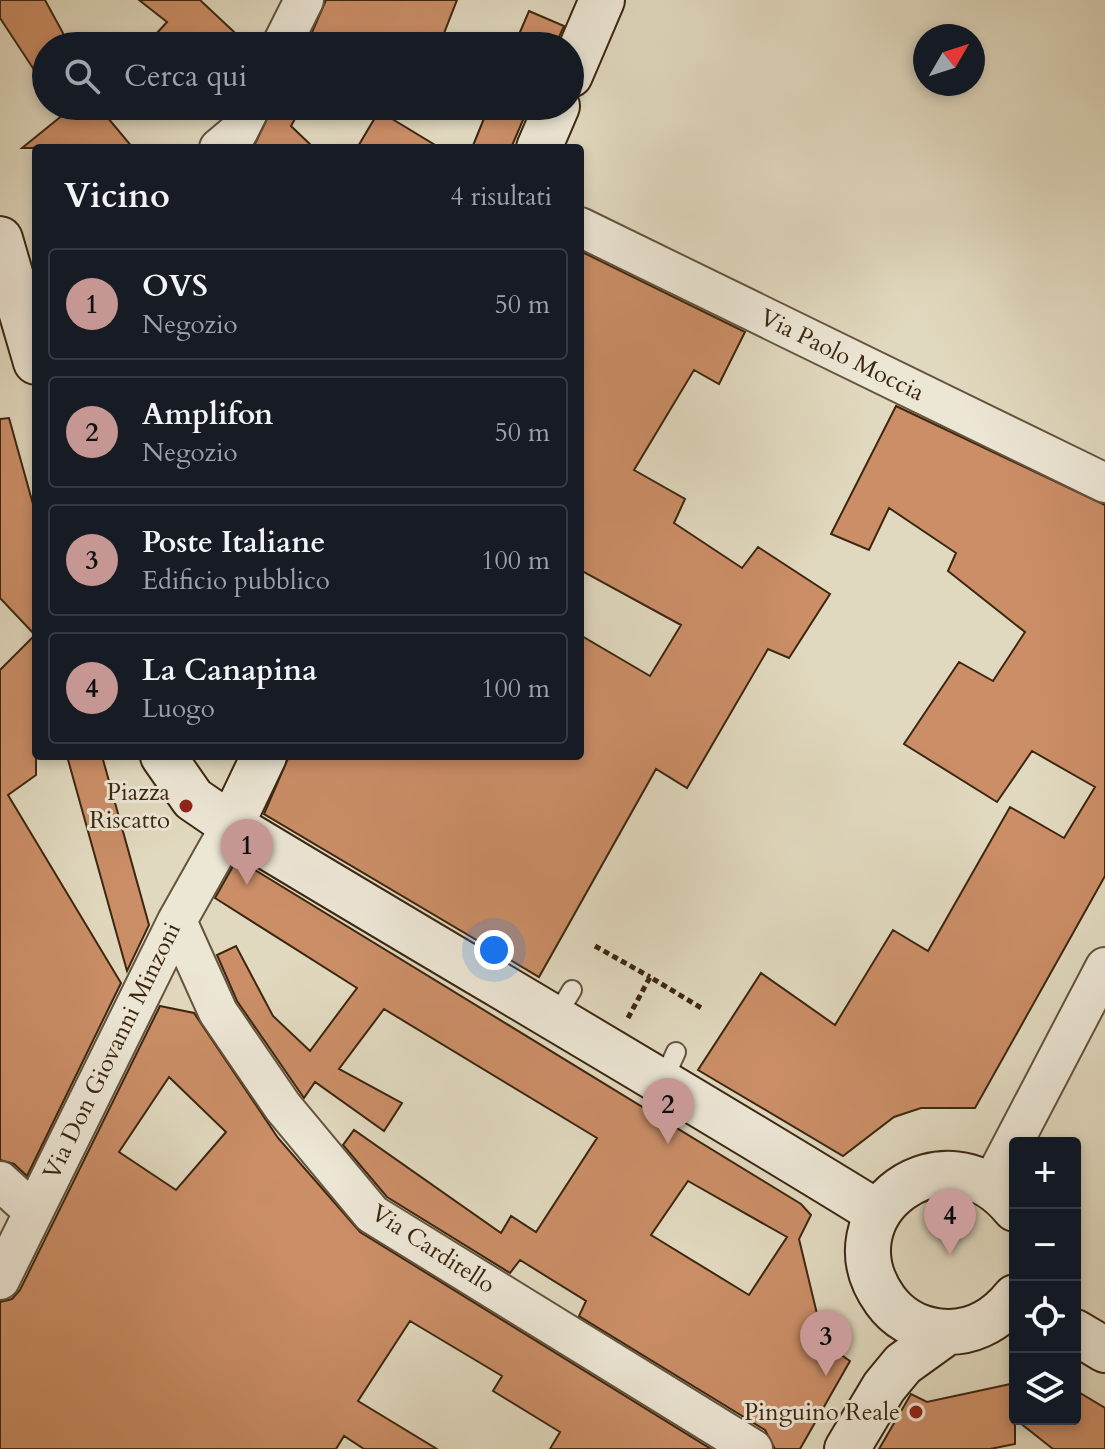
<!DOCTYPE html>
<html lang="it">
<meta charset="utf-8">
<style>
body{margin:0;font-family:Cardo,serif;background:#20242c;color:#f1f3f6}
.controls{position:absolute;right:24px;bottom:24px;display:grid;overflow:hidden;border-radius:8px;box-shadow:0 4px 12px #0003}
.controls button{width:72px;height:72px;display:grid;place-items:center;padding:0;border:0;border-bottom:2px solid #363941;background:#171b24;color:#f1f3f6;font:40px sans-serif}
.compass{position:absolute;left:913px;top:24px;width:72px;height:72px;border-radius:50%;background:#171b24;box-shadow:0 4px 12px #0003;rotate:51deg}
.you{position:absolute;left:494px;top:950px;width:28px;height:28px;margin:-20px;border:6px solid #fff;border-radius:50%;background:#1a73e8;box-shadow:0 0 0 12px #1a73e833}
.badge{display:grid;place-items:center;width:52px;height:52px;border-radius:50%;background:#c59692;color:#111;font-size:26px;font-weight:700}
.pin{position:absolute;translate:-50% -66px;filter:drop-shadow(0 2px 4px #0008)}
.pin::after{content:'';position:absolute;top:42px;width:28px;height:24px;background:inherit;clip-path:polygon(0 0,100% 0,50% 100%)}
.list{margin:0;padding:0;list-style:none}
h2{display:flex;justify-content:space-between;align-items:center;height:104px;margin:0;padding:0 32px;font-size:34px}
h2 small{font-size:26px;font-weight:400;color:#9ea1a6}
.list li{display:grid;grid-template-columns:52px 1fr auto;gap:24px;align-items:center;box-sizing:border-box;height:112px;margin:0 16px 16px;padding:0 16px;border:2px solid #363941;border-radius:8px}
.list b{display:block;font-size:30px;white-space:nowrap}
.list p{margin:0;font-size:26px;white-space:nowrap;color:#9ea1a6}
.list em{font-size:26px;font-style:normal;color:#9ea1a6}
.icon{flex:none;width:44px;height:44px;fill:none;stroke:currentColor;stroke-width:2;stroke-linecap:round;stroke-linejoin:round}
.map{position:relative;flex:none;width:1105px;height:1449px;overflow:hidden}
.search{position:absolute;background:#171b24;box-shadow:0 4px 12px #0003;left:32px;top:32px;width:552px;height:88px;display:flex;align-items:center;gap:20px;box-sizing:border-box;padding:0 28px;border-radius:44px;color:#9ea1a6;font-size:30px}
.panel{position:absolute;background:#171b24;box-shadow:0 4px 12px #0003;left:32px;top:144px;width:552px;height:616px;border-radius:8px}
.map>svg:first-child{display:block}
.building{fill:#cb8e67;stroke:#3c2610;stroke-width:2;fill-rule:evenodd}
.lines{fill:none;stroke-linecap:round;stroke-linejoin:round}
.lane-casing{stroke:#65533c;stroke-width:22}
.street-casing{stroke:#65533c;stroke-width:42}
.secondary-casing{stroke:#3c2610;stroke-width:48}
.path{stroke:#3c2610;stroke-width:5;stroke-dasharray:6 4;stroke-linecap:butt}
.lane{stroke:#ece6d5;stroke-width:18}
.street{stroke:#ece6d5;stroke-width:38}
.secondary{stroke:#ece6d5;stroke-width:44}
.poi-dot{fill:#8f2418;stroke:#ece6d5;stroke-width:3}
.labels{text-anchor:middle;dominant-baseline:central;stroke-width:6;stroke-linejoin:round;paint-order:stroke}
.street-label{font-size:24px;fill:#3c2610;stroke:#ece6d5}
.poi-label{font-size:24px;fill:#3c2610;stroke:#ece6d5;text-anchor:end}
</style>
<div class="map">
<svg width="1105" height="1449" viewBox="0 0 1105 1449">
<rect width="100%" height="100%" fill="#e1d9bf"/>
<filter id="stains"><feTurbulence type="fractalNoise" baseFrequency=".0025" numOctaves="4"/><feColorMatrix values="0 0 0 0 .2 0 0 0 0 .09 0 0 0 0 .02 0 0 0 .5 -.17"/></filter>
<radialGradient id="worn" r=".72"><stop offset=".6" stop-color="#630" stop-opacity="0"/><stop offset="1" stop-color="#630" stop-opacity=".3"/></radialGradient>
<path class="building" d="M0,0h45l25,46h-24v42l-46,-70z
M139,0h61l49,46h-104l22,-24z
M326,0h131l-18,46h-133z
M529,11l35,15 -9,20h-41z
M74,106h24l35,42h-111z
M273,106h29l-11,20 23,22h-61z
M489,106h40l-18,42h-39z
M379,111l61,37h-83z
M580,251l165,81 -26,52 -25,-14 -60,100 51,29 -11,24 68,45 16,-21 72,47 -41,64 -21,-9 -81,139 -31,-19 -117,208 -275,-163 25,-58h291v-121l70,41 31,-51 -101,-55z
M896,406l209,99v371l-130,232h-54l-27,9 -51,39 -145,-86 63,-97 74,52 58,-95 35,21 82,-144 54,31 31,-51 -63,-36 -35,51 -93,-58 55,-82 34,19 32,-49 -77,-61 8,-18 -67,-45 -20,42 -38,-16z
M9,418l27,97v260l-28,20 113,188 -94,193 -13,-12 -14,-4v-490l35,-35 -35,-37v-179z
M67,756h35l47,169 -22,46z
M237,859l564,345 10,11 -12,24 25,104 26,18 -50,88h-25l-10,-19 -186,-114 7,-15 -66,-41 -10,13 -123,-76 -44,-52 11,-15 147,103 10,-17 25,16 61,-94 -213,-129 -45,60 63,34 -18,28 -69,-49 -11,16 -67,-97 -20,-46 19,-9 37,70 37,35 47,-63 -142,-90zM688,1181l99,56 -38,58 -98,-60z
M160,1006l34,7 84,125 82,94 351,217h-161l10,-17 -67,-41 9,-15 -92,-55 -52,80 79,48h-73l-20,-13 -8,13h-336v-147l12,-3 8,-9zM169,1077l57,55 -50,58 -57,-38z
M1015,1383v36h60v-29l30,18v41h-52l-38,-30v25l-25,5h-111l32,-55 16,8z"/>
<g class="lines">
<g class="lane-casing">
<path id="lane" d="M555,1018l17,-28
M663,1081l13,-29"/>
</g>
<g class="street-casing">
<path id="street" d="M281,46l23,-46
M219,148l19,-16 13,-26
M580,227l525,256
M177,921l41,91 65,95 89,107 381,235
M0,1181l33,30
M991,1185l114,-218
M0,1280l177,-359 54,-96"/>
</g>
<g class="secondary-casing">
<path id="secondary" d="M570,75l32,-75
M539,148l18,-42
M0,239l36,123
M163,756l30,43 38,26c215,130 433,256 647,388
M231,825l33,-69
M1015,1209c-70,-87 -192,4 -130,91 12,17 31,28 51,31 32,5 59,-9 79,-34
M1075,1332l30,18
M847,1449l37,-62 19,-23 43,-31"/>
</g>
<path class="path" d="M595,946l55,31
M628,1018l22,-41 53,32"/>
<use href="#lane" class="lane"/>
<use href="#street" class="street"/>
<use href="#secondary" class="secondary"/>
</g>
<g class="poi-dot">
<circle cx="186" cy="806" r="8"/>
<circle cx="916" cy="1412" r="8"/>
</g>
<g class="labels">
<g class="street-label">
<text transform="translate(842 355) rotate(26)">Via Paolo Moccia</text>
<text transform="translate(112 1051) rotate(-64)">Via Don Giovanni Minzoni</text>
<text transform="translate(433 1249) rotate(33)">Via Carditello</text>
</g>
<g class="poi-label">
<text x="170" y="792">Piazza<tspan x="170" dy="28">Riscatto</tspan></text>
<text x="900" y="1412">Pinguino Reale</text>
</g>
</g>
<rect width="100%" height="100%" filter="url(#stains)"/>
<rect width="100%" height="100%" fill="url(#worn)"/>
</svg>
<div class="controls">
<button>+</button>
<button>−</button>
<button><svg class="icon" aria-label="locate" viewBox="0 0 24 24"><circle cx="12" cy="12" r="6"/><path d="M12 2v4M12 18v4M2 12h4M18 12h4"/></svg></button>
<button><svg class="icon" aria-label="layers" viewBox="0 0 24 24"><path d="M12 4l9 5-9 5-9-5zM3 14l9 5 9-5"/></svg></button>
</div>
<svg class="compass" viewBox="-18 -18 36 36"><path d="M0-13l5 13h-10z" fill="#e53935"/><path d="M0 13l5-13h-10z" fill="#9ea1a6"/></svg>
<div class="you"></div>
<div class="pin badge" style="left:247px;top:885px">1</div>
<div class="pin badge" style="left:668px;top:1144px">2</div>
<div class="pin badge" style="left:826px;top:1376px">3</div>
<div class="pin badge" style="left:950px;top:1255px">4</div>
<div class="search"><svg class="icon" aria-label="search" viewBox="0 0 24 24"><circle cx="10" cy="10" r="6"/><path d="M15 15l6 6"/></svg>Cerca qui</div>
<section class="panel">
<h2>Vicino<small>4 risultati</small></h2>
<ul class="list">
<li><span class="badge">1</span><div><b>OVS</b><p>Negozio</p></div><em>50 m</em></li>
<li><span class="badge">2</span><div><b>Amplifon</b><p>Negozio</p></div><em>50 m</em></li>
<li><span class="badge">3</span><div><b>Poste Italiane</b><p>Edificio pubblico</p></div><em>100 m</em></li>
<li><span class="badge">4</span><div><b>La Canapina</b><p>Luogo</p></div><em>100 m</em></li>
</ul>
</section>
</div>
